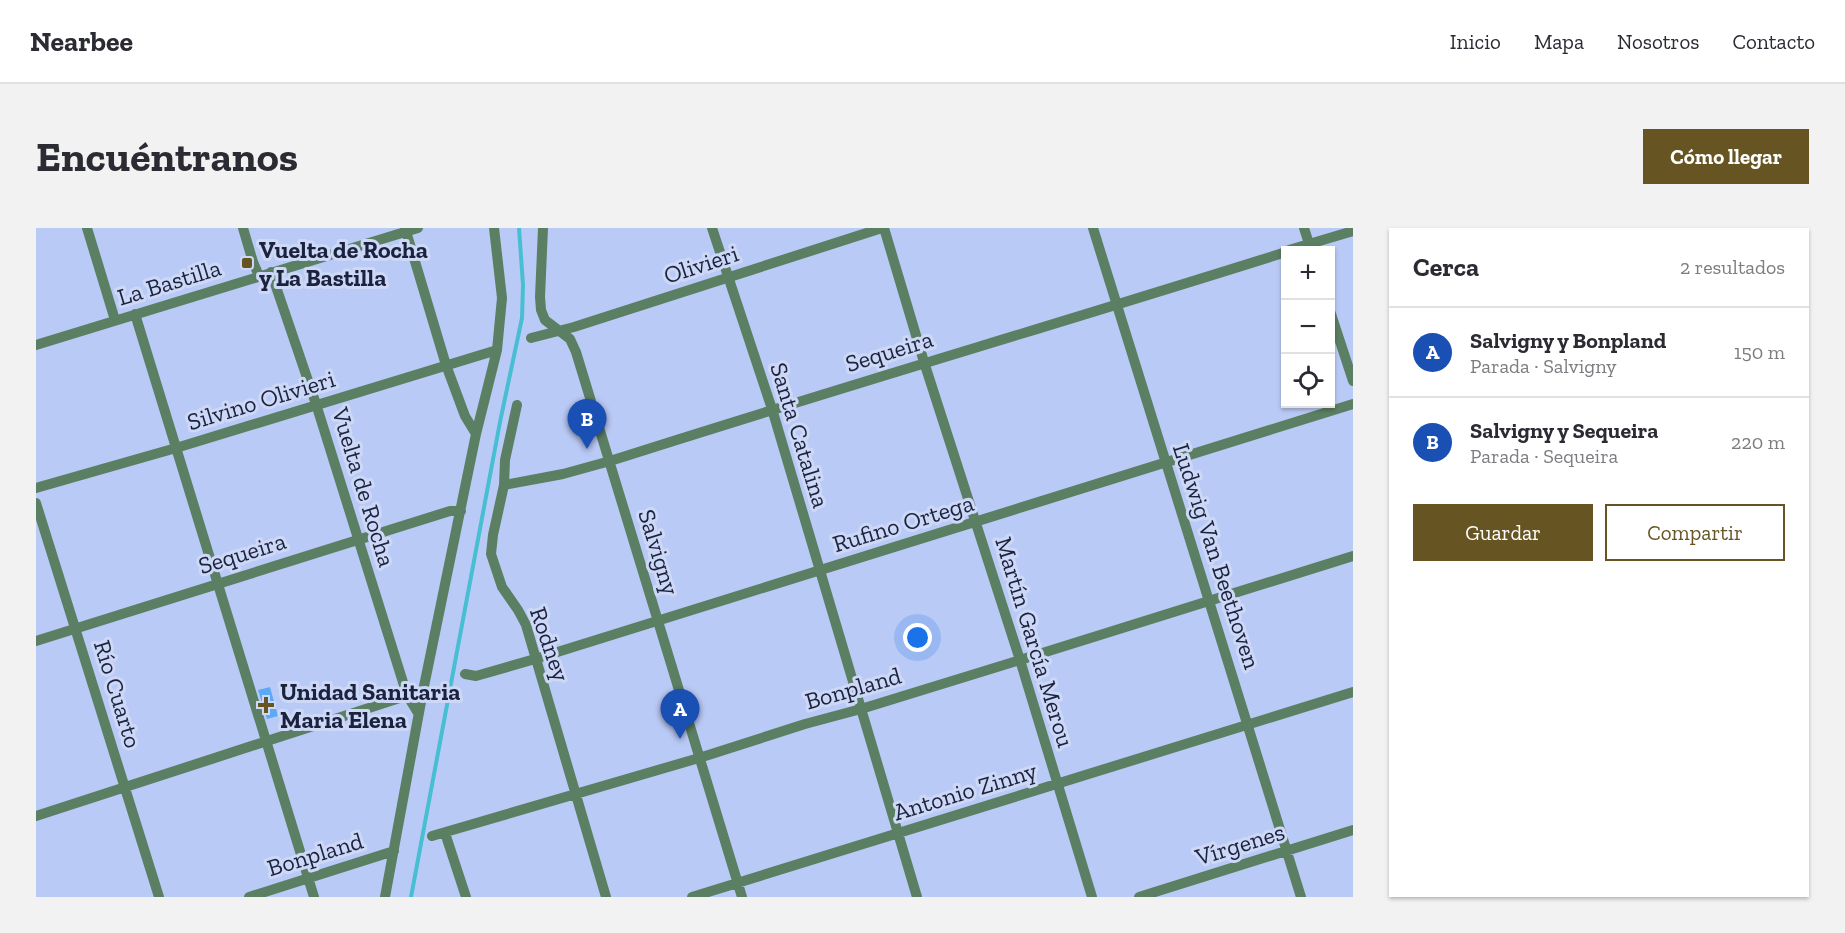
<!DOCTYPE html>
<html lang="es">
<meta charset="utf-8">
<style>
body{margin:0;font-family:"Zilla Slab",serif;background:#f2f2f3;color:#2b2b33}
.controls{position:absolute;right:18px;top:18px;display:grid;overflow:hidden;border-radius:0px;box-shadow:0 2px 4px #0004}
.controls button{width:54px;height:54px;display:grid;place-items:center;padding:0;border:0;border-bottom:2px solid #e1e1e2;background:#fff;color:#2b2b33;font:30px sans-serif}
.you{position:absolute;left:882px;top:410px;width:21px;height:21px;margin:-15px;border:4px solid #fff;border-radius:50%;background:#1a73e8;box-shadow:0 0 0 9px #1a73e833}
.badge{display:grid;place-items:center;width:39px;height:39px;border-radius:50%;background:#652;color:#fff;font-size:20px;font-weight:700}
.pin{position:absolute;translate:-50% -50px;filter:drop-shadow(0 2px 3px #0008)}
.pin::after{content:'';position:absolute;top:32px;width:21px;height:18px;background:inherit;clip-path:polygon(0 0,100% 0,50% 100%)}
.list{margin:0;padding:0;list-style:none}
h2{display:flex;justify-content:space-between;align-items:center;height:78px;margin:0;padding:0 24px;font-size:26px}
h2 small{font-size:20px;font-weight:400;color:#7c7c81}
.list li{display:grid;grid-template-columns:39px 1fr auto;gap:18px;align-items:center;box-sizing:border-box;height:90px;padding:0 24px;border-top:2px solid #e1e1e2}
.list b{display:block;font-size:22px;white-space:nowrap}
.list p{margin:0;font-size:20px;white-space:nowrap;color:#7c7c81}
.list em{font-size:20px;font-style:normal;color:#7c7c81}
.actions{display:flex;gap:12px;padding:18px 24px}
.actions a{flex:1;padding:14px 0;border:2px solid #652;border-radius:0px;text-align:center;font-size:21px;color:#652}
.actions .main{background:#652;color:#fff}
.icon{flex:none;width:33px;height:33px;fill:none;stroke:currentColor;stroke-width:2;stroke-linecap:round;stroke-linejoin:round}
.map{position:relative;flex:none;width:1317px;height:669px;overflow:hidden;border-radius:0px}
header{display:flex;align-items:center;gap:36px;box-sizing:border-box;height:84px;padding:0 30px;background:#fff;border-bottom:2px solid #e1e1e2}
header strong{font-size:28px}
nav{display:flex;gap:33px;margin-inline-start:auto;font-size:21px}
.intro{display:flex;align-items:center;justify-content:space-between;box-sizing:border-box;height:144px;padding:0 36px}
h1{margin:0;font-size:42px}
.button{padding:15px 27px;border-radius:0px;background:#652;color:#fff;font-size:21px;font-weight:700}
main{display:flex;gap:36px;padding:0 36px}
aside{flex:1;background:#fff;border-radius:0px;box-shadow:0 2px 4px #0004}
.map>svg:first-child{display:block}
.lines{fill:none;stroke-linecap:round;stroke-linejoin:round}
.stream{stroke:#47bed1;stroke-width:4}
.building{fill:#5da9f5}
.minor{stroke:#5b7f62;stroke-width:10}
.poi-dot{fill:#652;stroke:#cdd8f6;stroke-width:2}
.labels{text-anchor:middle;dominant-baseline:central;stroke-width:6;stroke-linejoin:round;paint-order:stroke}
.poi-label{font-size:24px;font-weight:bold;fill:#1a223e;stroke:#cdd8f6;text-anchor:start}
.street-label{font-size:24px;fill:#1a223e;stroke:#cdd8f6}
</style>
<header>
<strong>Nearbee</strong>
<nav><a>Inicio</a><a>Mapa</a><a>Nosotros</a><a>Contacto</a></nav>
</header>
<div class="intro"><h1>Encuéntranos</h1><a class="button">Cómo llegar</a></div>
<main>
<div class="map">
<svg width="1317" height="669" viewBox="0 0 1317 669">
<rect width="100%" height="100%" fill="#bacaf6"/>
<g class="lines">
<path class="stream" d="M375,669l89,-475 22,-104 1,-33 -4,-57"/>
</g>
<path class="building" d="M234,459l8,29 -11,3 -9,-29z"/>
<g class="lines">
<path class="minor" d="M51,0l28,92
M207,0l10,34 6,14
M369,0l41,137 19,51 11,18
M507,0l-3,69 1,13 4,10 25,19 6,13 166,545
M676,0l60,181 145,488
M848,0l40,134 96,298 72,237
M1057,0l208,669
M1268,0l7,22
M1253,22l64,-19
M235,44l45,132 91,291 11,18
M1294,83l23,70
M99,86l179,583
M495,110l43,-11 308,-99
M0,117l382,-117
M481,177l-12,55 -1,25 -11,50 -2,19 11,33 16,23 8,15 80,272
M468,257l59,-11 47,-13c225,-72 451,-138 676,-209
M0,260l140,-40 321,-98
M0,275l123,394
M0,413l414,-130h11
M429,446l11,2 59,-17 818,-255
M0,588l376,-122
M409,605l21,64
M396,608l267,-78 106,-34 56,-15 159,-49 333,-104
M213,669l145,-46
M349,669l38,-206 53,-257 21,-84 5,-52 -8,-70
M656,669l661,-205
M1103,669l214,-67"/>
</g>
<g class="poi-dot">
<rect x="205" y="29" width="12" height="12" rx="3"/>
<path d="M227 468h6v6h6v6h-6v6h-6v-6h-6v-6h6z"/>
</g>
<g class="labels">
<g class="poi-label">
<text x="223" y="21">Vuelta de Rocha<tspan x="223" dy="28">y La Bastilla</tspan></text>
<text x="244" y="463">Unidad Sanitaria<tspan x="244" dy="28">Maria Elena</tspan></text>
</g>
<g class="street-label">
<text transform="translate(665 36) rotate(-18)">Olivieri</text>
<text transform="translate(133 54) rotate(-17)">La Bastilla</text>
<text transform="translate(853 123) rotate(-17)">Sequeira</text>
<text transform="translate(225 172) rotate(-17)">Silvino Olivieri</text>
<text transform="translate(764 207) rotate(73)">Santa Catalina</text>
<text transform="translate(328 259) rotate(73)">Vuelta de Rocha</text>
<text transform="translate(867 295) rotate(-17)">Rufino Ortega</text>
<text transform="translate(623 324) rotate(73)">Salvigny</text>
<text transform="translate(206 325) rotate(-17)">Sequeira</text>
<text transform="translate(1181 328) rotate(72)">Ludwig Van Beethoven</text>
<text transform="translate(999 414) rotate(73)">Martín García Merou</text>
<text transform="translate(514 416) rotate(71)">Rodney</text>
<text transform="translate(817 460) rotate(-16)">Bonpland</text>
<text transform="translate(82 466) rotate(73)">Río Cuarto</text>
<text transform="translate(929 563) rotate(-17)">Antonio Zinny</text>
<text transform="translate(1204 616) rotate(-17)">Vírgenes</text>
<text transform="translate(279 626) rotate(-17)">Bonpland</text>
</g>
</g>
</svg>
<div class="controls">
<button>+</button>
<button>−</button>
<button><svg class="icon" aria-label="locate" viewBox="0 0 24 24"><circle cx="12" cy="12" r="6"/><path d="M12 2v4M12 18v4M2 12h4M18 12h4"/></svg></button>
</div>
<div class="you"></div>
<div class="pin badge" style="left:644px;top:511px;background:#1a4fb4">A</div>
<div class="pin badge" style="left:551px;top:221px;background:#1a4fb4">B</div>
</div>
<aside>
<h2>Cerca<small>2 resultados</small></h2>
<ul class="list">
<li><span class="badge" style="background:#1a4fb4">A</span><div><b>Salvigny y Bonpland</b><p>Parada · Salvigny</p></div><em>150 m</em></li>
<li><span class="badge" style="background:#1a4fb4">B</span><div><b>Salvigny y Sequeira</b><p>Parada · Sequeira</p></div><em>220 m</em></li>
</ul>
<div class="actions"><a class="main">Guardar</a><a>Compartir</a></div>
</aside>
</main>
